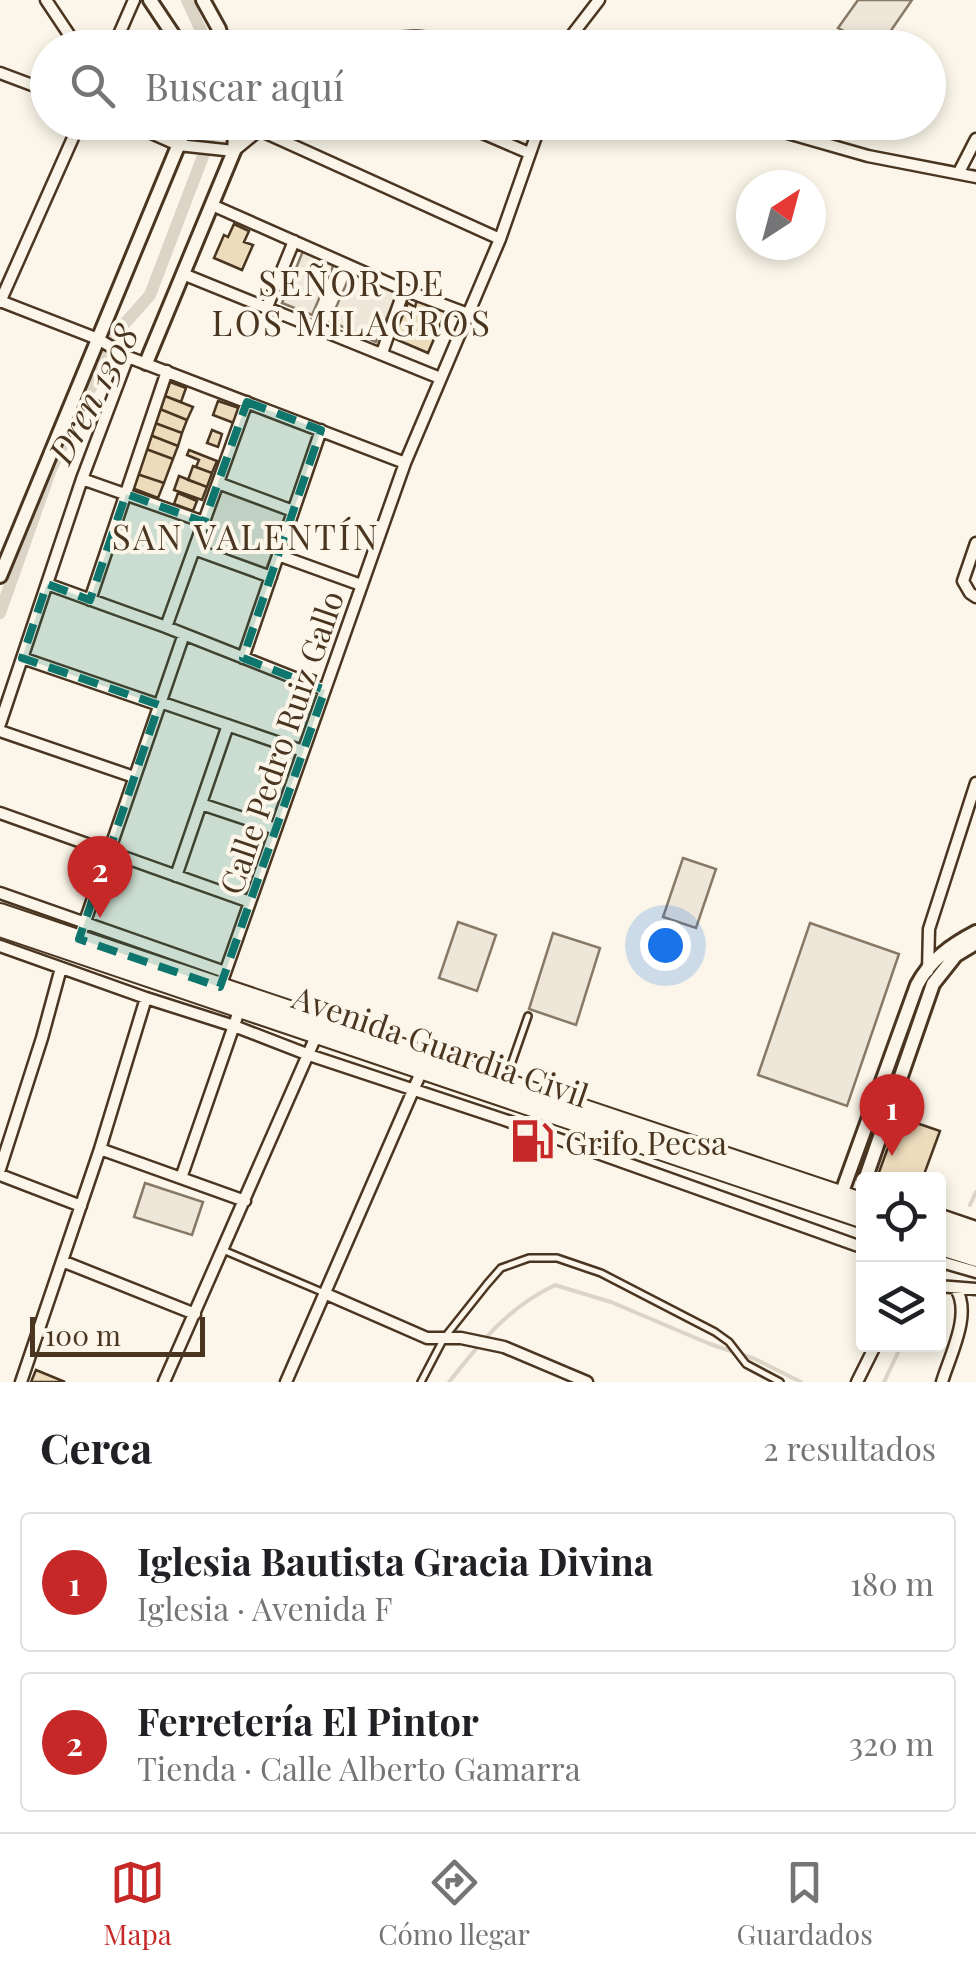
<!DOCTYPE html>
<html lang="es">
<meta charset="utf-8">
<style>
body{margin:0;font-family:"Playfair Display",serif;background:#f6f6f6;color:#202124}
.controls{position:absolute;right:30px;bottom:30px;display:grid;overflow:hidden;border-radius:10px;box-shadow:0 5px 15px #0003}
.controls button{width:90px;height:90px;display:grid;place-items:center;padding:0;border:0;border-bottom:2px solid #e0e0e0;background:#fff;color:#202124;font:50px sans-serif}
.compass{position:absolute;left:736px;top:170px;width:90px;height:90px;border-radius:50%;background:#fff;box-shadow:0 5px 15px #0003;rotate:36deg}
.scale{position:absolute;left:30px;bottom:25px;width:175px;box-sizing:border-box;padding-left:10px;border:5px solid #4a3520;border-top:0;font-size:28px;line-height:35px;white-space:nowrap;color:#4a3520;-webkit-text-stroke:8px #fbf6e9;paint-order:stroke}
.you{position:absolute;left:665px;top:945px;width:35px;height:35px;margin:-25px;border:8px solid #fff;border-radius:50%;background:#1a73e8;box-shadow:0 0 0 15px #1a73e833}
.badge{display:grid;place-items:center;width:65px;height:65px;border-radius:50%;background:#c62828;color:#fff;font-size:32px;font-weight:700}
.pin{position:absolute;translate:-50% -82px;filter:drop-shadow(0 2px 5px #0008)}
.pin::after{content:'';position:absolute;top:52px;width:35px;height:30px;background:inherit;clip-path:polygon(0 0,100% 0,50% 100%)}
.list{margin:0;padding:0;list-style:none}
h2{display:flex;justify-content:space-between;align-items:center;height:130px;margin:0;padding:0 40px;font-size:42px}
h2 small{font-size:32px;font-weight:400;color:#757577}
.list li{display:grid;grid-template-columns:65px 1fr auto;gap:30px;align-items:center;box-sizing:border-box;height:140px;margin:0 20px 20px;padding:0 20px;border:2px solid #e0e0e0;border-radius:10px}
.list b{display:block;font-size:38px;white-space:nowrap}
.list p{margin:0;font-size:32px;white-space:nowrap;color:#757577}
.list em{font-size:32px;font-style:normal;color:#757577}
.icon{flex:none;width:55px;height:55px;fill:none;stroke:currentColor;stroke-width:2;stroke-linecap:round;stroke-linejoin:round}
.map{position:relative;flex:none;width:976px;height:1382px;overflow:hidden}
.search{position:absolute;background:#fff;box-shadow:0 5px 15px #0003;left:30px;right:30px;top:30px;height:110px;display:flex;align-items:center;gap:25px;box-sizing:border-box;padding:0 35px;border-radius:55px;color:#757577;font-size:38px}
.sheet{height:450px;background:#fff}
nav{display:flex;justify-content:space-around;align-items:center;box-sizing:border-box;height:140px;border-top:2px solid #e0e0e0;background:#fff;font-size:28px;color:#757577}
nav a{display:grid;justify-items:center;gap:5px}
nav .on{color:#c62828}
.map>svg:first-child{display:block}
.green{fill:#ede6d9;stroke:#887966;stroke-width:2.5}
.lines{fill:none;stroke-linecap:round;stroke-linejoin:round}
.stream{stroke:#dcd4c6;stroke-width:4}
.canal{stroke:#dcd4c6;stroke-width:12}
.building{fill:#ecdcbc;stroke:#4a3520;stroke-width:2.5}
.service-casing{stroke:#4a3520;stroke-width:10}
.minor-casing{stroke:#4a3520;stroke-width:15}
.tertiary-casing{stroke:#4a3520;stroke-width:18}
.trunk-casing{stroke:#4a3520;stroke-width:22}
.service{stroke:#fbf6e9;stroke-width:5}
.minor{stroke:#fbf6e9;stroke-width:10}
.tertiary{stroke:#fbf6e9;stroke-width:12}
.trunk{stroke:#fbf6e9;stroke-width:18}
.marked{fill:#0f766e;fill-opacity:0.2;stroke:#0f766e;stroke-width:8;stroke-dasharray:20 12;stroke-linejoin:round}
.labels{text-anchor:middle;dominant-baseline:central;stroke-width:8;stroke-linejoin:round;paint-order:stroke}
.street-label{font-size:32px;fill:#4a3520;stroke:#fbf6e9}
.poi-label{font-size:32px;fill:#4a3520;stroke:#fbf6e9;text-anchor:start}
.neighbourhood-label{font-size:35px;letter-spacing:2.5px;fill:#4a3520;stroke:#fbf6e9}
.water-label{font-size:35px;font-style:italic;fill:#4a3520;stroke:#fbf6e9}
</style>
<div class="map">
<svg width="976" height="1382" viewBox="0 0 976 1382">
<rect width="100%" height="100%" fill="#fbf6e9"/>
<path class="green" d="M858,0h54l-33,48 -41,-20z
M303,251l31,13 -22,51 -30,-12z
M352,271l46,21 -22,50 -46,-21z
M221,489l67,24 -22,56 -66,-23z
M683,858l33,11 -20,59 -33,-11z
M458,922l38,13 -19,56 -38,-13z
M810,923l89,31 -52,152 -89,-31z
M553,933l47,15 -24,77 -47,-16z
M145,1183l58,19 -11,33 -58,-18z"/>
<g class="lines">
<path class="stream" d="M970,1205l6,-13
M449,1382c32,-40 58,-74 106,-97l56,17 99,42 45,15 46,23
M884,1382l18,-38"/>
<path class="canal" d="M187,0l22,48
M0,613l51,-144 68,-139 31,-35 66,-173"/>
</g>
<path class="building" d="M234,224l15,7 -5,11 9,3 -11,25 -28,-12 10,-23 4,2z
M418,296l29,12 -19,45 -35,-15 15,-35 7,4z
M170,382l16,6 -5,14 -16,-6z
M165,396l28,11 -6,13 -27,-11z
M218,401l21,7 -5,15 -21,-8z
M160,409l27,11 -5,13 -27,-10z
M155,423l27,10 -4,13 -28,-11z
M212,430l10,4 -4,13 -11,-4z
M150,435l28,11 -5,13 -27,-10z
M146,449l27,10 -9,24 -27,-9z
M189,450l28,11 -5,12 -16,-6 3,-7 -12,-5z
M193,466l19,7 -5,14 -19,-7z
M137,474l27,9 -6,15 -26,-10z
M179,476l28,11 -5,13 -28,-10z
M178,493l19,8 -4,10 -19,-7z
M899,1117l41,14 -18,49h-39l-1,-5h-4z
M516,1130l30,8 -4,12 -29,-8z
M36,1370l29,12h-34z"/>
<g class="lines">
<g class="service-casing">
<path id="service" d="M506,1079l22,-63
M223,1250l99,42
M421,1382l23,-44 43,-54 14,-16 28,-10h28l44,15 114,59 14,10 17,22 34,18"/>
</g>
<g class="minor-casing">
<path id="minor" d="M46,0l32,48
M113,48l21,-48
M372,48c33,-21 69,-8 104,0
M562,48l37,-48
M0,73l48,18
M126,122l52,23 56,6 35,-29
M457,122l72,31
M749,122l119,34 108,21
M259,130l241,109
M959,172l17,-33
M212,205l192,85 64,24
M183,274l257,104
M0,301l98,38 30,18 277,106
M0,302l80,-180
M267,307l27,-66
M382,353l22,-63
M82,479l122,43
M218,483l75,28
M976,543l-13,38 7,12 6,4
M194,549l77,28
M278,555l83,30
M47,584l119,43 159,63
M90,600l77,-229
M166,627l81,-225
M22,658l137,47
M243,658l78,-228
M160,702l143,49
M0,724l82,-245 46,-122
M0,731l134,46
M201,804l75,25
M0,813l250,89
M176,876l52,-151
M0,893l225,79
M79,939l105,-305
M0,946l146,52 88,28 75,29 196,65 359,128
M928,971l1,-42 47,-146
M220,987l185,-524 95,-224 41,-117
M100,1149l145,52
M0,1169l42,-131 19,-70
M0,1175l81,31
M181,1178l59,-170
M938,1214l38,13
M62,1261l133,53
M938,1261l38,11
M938,1286l38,3
M324,1293l103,45h34l43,9 83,35
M21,1382l79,-233 46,-151
M164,1382l153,-348
M286,1382l136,-312
M857,1382l19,-38
M942,1382c8,-27 30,-68 14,-93"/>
</g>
<g class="tertiary-casing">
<path id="tertiary" d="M150,0l32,48
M203,0l16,29 5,19
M146,363l88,-212 2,-29
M0,576l188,-454
M865,1180l68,-196 23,-29 20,-12
M838,1203l79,-218c13,-25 34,-40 59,-53"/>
</g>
<g class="trunk-casing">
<path id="trunk" d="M0,913l864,290
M0,927l864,292
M938,1228l38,13
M938,1245l38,12"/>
</g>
<use href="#service" class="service"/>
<use href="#minor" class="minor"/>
<use href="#tertiary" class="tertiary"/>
<use href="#trunk" class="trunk"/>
</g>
<path class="marked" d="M247,402l74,28 -78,228 82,32 -105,297 -141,-48 80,-234 -137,-47 25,-74 43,16 36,-106 78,28z"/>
<defs>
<g id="fuel-bare" transform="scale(3.45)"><path d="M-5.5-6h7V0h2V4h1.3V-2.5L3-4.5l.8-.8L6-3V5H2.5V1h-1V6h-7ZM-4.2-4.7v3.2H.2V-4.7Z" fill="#c62828" stroke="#fbf6e9" stroke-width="2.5" paint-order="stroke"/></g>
</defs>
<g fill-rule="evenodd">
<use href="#fuel-bare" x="532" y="1141"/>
</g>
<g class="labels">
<g class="street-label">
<text transform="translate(280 742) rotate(-71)">Calle Pedro Ruiz Gallo</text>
<text transform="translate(441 1045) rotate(19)">Avenida Guardia Civil</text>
</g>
<g class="poi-label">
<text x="565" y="1141">Grifo Pecsa</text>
</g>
<g class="neighbourhood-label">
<text x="352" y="281">SEÑOR DE<tspan x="352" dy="40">LOS MILAGROS</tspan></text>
<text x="246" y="535">SAN VALENTÍN</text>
</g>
<g class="water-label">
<text transform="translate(92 393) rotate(-62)">Dren 1308</text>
</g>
</g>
</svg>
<div class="controls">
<button><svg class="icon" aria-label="locate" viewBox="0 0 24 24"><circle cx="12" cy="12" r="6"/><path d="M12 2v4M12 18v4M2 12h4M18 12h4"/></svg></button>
<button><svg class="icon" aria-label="layers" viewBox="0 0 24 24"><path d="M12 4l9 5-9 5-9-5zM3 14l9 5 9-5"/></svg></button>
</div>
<svg class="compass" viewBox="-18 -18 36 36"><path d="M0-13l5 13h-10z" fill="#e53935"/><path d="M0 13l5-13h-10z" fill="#757577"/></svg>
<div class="scale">100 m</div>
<div class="you"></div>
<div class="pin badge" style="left:892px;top:1156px">1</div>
<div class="pin badge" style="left:100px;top:918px">2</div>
<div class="search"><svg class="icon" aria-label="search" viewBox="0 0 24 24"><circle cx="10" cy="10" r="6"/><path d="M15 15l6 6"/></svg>Buscar aquí</div>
</div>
<section class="sheet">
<h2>Cerca<small>2 resultados</small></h2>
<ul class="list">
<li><span class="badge">1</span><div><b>Iglesia Bautista Gracia Divina</b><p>Iglesia · Avenida F</p></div><em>180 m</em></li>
<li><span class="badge">2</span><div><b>Ferretería El Pintor</b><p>Tienda · Calle Alberto Gamarra</p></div><em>320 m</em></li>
</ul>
</section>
<nav>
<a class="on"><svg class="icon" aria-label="map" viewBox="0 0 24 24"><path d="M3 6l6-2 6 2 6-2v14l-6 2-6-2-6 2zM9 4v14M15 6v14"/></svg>Mapa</a>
<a><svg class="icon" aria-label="directions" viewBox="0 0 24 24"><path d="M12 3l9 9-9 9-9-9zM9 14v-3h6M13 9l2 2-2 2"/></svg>Cómo llegar</a>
<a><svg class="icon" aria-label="saved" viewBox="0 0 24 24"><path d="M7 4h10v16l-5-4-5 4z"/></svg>Guardados</a>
</nav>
